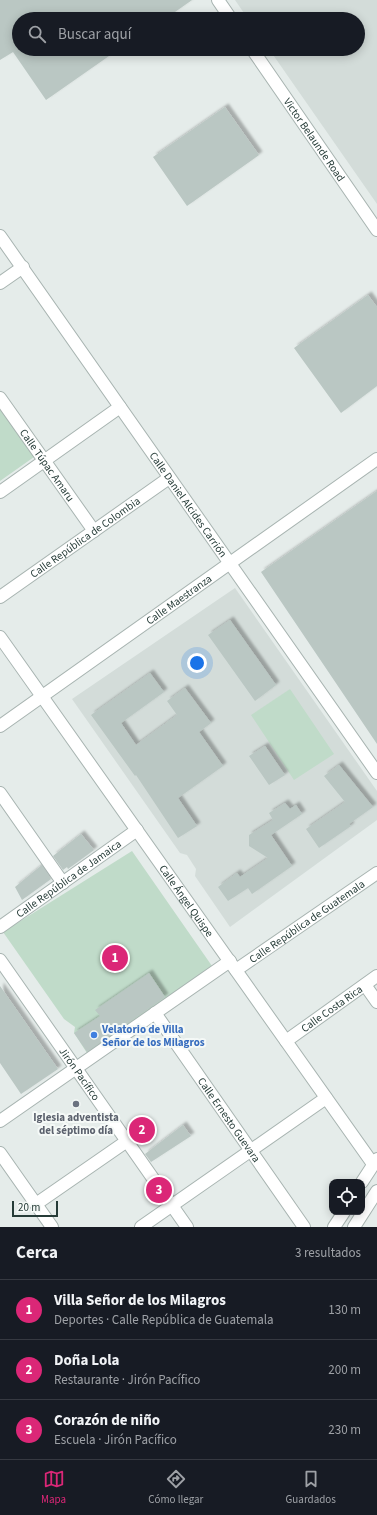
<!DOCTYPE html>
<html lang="es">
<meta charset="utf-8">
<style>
body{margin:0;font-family:"Source Sans 3",sans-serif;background:#242831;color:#f1f3f6}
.controls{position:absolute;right:12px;bottom:12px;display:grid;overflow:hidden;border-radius:8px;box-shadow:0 2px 10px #0003}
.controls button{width:36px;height:36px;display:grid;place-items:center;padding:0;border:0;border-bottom:1px solid #363941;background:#171b24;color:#f1f3f6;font:20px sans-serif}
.scale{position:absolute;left:12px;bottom:10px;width:46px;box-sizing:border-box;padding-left:4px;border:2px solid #263c38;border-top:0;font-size:11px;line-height:14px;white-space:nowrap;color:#263c38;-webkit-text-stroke:3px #f5f9f7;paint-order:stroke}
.you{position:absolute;left:197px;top:663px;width:14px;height:14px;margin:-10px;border:3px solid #fff;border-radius:50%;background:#1a73e8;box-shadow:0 0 0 6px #1a73e833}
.badge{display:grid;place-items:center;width:26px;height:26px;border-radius:50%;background:#db2777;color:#fff;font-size:13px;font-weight:700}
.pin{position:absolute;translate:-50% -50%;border:2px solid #fff;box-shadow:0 1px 4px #0006}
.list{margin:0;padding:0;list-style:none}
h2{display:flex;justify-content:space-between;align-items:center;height:52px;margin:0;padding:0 16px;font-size:17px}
h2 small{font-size:13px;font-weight:400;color:#9ea1a6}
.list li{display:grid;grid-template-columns:26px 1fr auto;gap:12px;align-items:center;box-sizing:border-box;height:60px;padding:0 16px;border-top:1px solid #363941}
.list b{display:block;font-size:15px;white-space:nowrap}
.list p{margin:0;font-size:13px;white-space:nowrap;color:#9ea1a6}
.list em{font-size:13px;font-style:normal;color:#9ea1a6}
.icon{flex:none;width:22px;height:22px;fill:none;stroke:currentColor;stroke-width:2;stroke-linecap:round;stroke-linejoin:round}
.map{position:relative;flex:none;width:377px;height:1227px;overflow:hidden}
.search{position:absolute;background:#171b24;box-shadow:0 2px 10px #0003;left:12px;right:12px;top:12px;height:44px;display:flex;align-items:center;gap:10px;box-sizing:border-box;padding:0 14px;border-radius:22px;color:#9ea1a6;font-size:15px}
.sheet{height:232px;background:#171b24}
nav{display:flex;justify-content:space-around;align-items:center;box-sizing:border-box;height:56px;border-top:1px solid #363941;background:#171b24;font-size:11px;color:#9ea1a6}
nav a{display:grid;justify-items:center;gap:2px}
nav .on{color:#db2777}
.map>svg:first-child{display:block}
.built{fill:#d3dcd9}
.green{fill:#c0dbc9}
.building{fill:#bac7c3;filter:url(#shadow)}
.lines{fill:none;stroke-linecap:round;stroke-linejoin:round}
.minor-casing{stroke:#a8b4b1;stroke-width:14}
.minor{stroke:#fff;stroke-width:12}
.shop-dot{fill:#3f7fe0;stroke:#f5f9f7;stroke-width:1.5}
.worship-dot{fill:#6b7280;stroke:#f5f9f7;stroke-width:1.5}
.labels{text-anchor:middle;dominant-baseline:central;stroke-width:4;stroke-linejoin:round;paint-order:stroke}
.street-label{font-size:11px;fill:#263c38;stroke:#f5f9f7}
.shop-label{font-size:11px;font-weight:bold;fill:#366cbe;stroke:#f5f9f7;text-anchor:start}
.worship-label{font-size:11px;font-weight:bold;fill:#5b616d;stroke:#f5f9f7}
</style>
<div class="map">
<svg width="377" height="1227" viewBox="0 0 377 1227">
<defs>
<filter id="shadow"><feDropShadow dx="3.5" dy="-3.5" stdDeviation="1" flood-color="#0004"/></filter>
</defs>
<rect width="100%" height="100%" fill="#e5ecea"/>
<path class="built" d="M235,0h142v204l-108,-155h89v-30h-110z
M235,588l142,203v29l-147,107 -35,-51 1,-7 -9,-14 -7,-2 -108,-154z"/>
<path class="green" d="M0,409l34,48 -34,24z
M290,689l44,65 -40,26 -43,-65z
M132,851l80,115 -125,87 -13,-20 1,-6 -11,-8 -61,-87z"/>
<path class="building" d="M0,0h192l-27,19h-146v28l-3,2h103l-73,51 -33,-48 -13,8z
M225,107l34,48 -72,51 -34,-49z
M368,295l9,12v79l-36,27 -47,-65z
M377,491v253l-116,-172z
M230,620l46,65 -21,16 -47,-66z
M150,673l14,19 -43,31 15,22 41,-30 -10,-14 18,-13 26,35 -12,9 24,34 -45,32 19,28 -19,12 -42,-63 -1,1 -44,-61z
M265,746l20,29 -16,10 -20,-29z
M339,765l34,42 -24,17 2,2 -32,22 -13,-19 39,-27 -21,-26z
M285,803l5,6 6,-4 6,9 -31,21 21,31 -40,28 -4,-6 -20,13 -10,-14 19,-14 3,4 28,-19 -19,-12v-11l24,-15 -4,-7z
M81,834l13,16 -26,19 -1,-2 -4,3 -10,-14z
M42,865l9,14 -29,21 -7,-13z
M149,973l16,24 -78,55 -13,-19 26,-17 -5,-6z
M0,986l58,83 -37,25 -21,-31z
M183,1125l8,11 -40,26 -6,-8z"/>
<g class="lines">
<g class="minor-casing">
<g id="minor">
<path d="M218,0l13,19"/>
<path id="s1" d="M252,49l125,181"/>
<path id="s2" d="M0,236l377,537"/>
<path d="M0,283l23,-16"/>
<path id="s3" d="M0,398l94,133"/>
<path d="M0,492l120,-85"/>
<path id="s4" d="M0,597l169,-119"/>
<path id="s5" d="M0,637l373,527"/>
<path id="s6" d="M0,726l377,-267"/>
<path d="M0,793l63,90"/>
<path id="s7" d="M0,927l137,-97"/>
<path id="s8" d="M0,960l187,267"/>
<path id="s9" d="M236,970l141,-97"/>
<path d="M365,985l12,17"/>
<path id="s10" d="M155,1013l149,214"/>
<path id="s11" d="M286,1041l91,-65"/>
<path d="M0,1121l230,-160"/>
<path d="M0,1153l52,74"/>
<path d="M362,1182l15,-23"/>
<path d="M36,1204l91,-63"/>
<path d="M141,1227l185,-129"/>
<path d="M334,1227l10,-15"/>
<path d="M354,1227l23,-36"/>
</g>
</g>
<use href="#minor" class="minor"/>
</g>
<circle class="shop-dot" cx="94" cy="1035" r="4"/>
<circle class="worship-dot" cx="76" cy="1104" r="4"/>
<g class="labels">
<g class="street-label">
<text stroke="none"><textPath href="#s1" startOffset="110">Victor Belaunde Road</textPath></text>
<text stroke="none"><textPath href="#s3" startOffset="82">Calle Túpac Amaru</textPath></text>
<text stroke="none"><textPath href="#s2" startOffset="328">Calle Daniel Alcides Carrión</textPath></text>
<text stroke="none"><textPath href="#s4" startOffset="104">Calle República de Colombia</textPath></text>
<text stroke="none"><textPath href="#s6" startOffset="219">Calle Maestranza</textPath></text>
<text stroke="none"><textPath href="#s7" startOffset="84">Calle República de Jamaica</textPath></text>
<text stroke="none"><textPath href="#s5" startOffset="323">Calle Ángel Quispe</textPath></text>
<text stroke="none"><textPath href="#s9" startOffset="86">Calle República de Guatemala</textPath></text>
<text stroke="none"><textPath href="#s11" startOffset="56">Calle Costa Rica</textPath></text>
<text stroke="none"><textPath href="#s8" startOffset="139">Jirón Pacífico</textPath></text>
<text stroke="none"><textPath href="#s10" startOffset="130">Calle Ernesto Guevara</textPath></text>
</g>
<g class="shop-label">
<text x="102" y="1029">Velatorio de Villa<tspan x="102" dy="13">Señor de los Milagros</tspan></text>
</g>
<g class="worship-label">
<text x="76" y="1117">Iglesia adventista<tspan x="76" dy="13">del séptimo día</tspan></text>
</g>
</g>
</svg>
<div class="controls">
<button><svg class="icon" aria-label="locate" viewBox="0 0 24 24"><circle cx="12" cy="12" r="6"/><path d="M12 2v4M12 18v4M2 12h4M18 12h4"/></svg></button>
</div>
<div class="scale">20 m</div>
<div class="you"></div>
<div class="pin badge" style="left:115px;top:958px">1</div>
<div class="pin badge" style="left:142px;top:1130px">2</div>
<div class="pin badge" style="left:159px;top:1190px">3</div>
<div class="search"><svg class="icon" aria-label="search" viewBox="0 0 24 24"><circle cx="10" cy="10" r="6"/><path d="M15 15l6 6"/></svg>Buscar aquí</div>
</div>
<section class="sheet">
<h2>Cerca<small>3 resultados</small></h2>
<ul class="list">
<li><span class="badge">1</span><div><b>Villa Señor de los Milagros</b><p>Deportes · Calle República de Guatemala</p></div><em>130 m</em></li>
<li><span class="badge">2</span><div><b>Doña Lola</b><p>Restaurante · Jirón Pacífico</p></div><em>200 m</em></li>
<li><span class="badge">3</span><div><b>Corazón de niño</b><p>Escuela · Jirón Pacífico</p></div><em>230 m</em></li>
</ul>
</section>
<nav>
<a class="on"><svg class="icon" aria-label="map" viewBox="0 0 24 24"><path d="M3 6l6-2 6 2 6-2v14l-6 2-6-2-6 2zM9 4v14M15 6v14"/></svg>Mapa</a>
<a><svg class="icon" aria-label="directions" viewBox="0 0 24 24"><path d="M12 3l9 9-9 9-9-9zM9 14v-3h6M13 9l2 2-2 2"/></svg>Cómo llegar</a>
<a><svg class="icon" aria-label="saved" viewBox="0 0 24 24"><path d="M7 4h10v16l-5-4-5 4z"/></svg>Guardados</a>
</nav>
